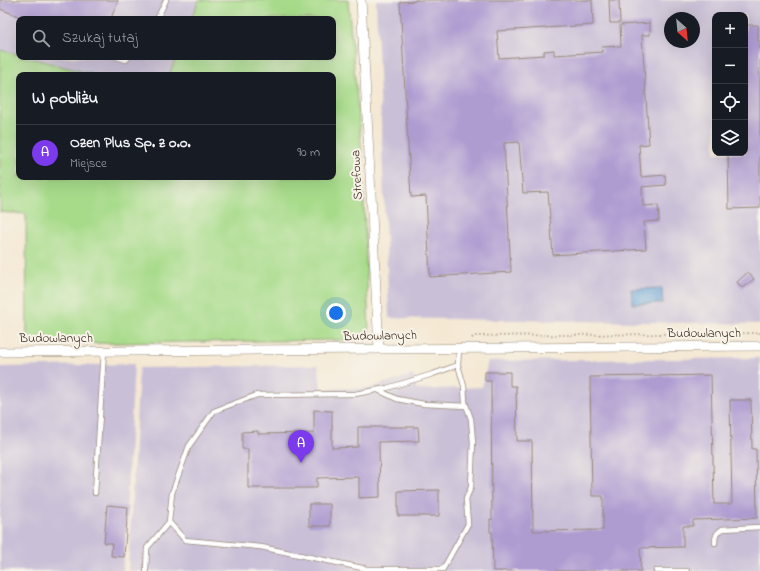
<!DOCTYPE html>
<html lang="pl">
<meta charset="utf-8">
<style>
body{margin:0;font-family:"Indie Flower",sans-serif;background:#242831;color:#f1f3f6}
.controls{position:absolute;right:12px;top:12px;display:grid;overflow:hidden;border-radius:8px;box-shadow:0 4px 16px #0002}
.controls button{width:36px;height:36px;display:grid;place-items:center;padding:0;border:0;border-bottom:1px solid #363941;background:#171b24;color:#f1f3f6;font:20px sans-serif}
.compass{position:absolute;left:664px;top:12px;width:36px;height:36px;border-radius:50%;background:#171b24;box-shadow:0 4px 16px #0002;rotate:153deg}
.you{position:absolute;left:336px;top:313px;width:14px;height:14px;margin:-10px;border:3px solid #fff;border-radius:50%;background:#1a73e8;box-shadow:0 0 0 6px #1a73e833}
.badge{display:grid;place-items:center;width:26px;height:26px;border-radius:50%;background:#7c3aed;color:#fff;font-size:13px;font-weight:700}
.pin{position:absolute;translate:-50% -33px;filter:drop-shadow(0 1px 2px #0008)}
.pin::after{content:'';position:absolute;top:21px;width:14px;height:12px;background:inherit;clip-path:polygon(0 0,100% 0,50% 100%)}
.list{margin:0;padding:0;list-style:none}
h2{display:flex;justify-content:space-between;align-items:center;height:52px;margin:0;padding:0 16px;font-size:17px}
h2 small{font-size:13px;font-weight:400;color:#9ea1a6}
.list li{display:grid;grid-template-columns:26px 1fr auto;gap:12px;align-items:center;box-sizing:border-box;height:56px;padding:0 16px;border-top:1px solid #363941}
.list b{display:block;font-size:15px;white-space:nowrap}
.list p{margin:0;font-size:13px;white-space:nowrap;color:#9ea1a6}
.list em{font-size:13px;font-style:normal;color:#9ea1a6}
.icon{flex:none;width:22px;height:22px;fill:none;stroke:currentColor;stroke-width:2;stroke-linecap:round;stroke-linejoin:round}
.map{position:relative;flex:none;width:760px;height:571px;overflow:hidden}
.search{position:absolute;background:#171b24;box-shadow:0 4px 16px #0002;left:16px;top:16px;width:320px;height:44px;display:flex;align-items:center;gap:10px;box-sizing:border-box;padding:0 14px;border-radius:8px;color:#9ea1a6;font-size:15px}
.panel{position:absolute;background:#171b24;box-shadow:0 4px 16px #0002;left:16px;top:72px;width:320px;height:108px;border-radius:8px}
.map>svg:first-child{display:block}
.industrial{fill:#c9bfd7;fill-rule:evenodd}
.green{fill:#a7db8a;stroke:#718254}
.water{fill:#66a0d5;stroke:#50657a}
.building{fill:#ae9cd1}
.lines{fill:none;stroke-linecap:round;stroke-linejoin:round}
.lane-casing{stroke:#988978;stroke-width:6}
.street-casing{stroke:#988978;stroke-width:10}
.path{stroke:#988978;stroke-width:2;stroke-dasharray:1 3;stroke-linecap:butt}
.lane{stroke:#fff;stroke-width:4.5}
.street{stroke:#fff;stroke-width:9}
.labels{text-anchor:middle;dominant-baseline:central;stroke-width:4;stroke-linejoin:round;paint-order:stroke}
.street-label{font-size:13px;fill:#3b2a1e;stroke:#f7f3e8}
</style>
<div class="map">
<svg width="760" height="571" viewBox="0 0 760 571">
<rect width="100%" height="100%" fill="#f7f3e8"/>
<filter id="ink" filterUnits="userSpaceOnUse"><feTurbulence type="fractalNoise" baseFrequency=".025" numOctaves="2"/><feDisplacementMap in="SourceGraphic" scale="8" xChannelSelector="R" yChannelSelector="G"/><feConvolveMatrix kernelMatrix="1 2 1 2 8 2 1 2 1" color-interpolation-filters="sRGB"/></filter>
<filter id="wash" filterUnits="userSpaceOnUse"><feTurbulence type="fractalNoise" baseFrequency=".012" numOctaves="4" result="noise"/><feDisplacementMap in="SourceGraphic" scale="16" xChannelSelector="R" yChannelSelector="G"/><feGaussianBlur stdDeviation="0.9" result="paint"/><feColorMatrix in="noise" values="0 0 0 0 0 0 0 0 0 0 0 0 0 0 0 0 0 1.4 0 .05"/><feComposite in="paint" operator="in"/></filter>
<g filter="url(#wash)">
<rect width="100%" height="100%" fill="#f4e8d3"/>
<path class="industrial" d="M0,0h199l-8,19h-172v36l-19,-5z
M376,0h384v324l-371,-6zM715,15h30v138h-30zM670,18h24v24h-24z
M27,57h149l-7,18h-75z
M760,358v213h-632l11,-203 179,-3 3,24 48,-1 44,-13 4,15 65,-3 6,-26z
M134,364l-11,207h-123v-204z"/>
<path class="green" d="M199,0h149l14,155 7,178 -7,4 -18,3 -303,4 -14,-5 -1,-125 -26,-2v-162l19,5v2h8l67,18h-75v102h314v-102h-164l7,-18h157v-38h-142z"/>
<path class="water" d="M662,288l1,15 -31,1 -1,-15z"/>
<g id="blocks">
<path class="building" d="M0,0h118l-7,19h-85l-26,-10z
M415,0h177l1,25 -96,6 2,27 45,-3v-4l10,-1v5l49,-3 -1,-5 19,-1 -1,-21 30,-2v12h-8l7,109 -10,1 2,32 24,-2 1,10 -24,2 1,19 15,-1 1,16 -15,1 2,27 -93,6 -5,-63 -25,1 -4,-51 -15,1 7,129 -81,5 -4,-81 -15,1 -11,-195 15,-1z
M609,0h10l1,23h-10z
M745,25h13v16h2v167l-31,1 -1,-56h17z
M748,272l6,7 -12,9 -5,-6z
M485,372h25v14h6l1,55h15l1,90 70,-1v-34h-11l-2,-119 121,-2 3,129h18l-2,-104h21l1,49h4l1,69 -64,2v6h-10v21l-43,1 1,23h-148l-1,-39h-2v-13l2,1 -1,-139h-6z
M314,410l18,1v37l26,-1v-20h60l1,14 -40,1 1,55 -21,1v-21l-42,1v10h-69v-39h-6v-17l16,-1v3l56,-1z
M439,490v26h-41v-25z
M309,504h21v22h-21z
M107,505l21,2 -4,50 -13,-1 1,-13h-8z"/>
</g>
</g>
<g filter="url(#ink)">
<use href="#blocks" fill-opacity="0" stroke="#988978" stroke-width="1"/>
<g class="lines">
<g class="lane-casing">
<path id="lane" d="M157,19l9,-19
M117,57l9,3 3,-3
M378,390l19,9 27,5 42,2
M95,493l9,-142
M715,543c0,-7 1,-10 7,-14l38,-2
M443,569h-76l-106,-22 -76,-7 -16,-18 3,-29 17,-47 25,-35 43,-16 98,-1 32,-6 46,-14 25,-9
M443,569l25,-45 -2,-25 5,-12 2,-45 -2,-23 -6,-17 -1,-16 -6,-21 1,-16
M146,571l1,-23 22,-26
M656,571h31"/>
</g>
<g class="street-casing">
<path id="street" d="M361,0l18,349
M0,352l760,-6"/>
</g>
<path class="path" d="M472,338l3,-2 285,-3"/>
<use href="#lane" class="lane"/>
<use href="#street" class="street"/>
</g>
</g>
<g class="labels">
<g class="street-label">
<text transform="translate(357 175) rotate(-93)">Strefowa</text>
<text x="704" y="333">Budowlanych</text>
<text transform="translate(380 336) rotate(-1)">Budowlanych</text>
<text x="56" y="338">Budowlanych</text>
</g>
</g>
</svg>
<div class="controls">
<button>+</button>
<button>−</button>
<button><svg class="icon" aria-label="locate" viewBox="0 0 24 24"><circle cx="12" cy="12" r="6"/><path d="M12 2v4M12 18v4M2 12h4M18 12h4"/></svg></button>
<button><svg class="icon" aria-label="layers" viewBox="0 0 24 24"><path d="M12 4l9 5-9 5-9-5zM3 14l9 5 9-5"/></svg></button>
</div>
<svg class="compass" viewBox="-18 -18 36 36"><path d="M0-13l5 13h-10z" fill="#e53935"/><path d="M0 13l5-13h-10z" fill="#9ea1a6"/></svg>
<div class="you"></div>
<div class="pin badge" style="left:301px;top:463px">A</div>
<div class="search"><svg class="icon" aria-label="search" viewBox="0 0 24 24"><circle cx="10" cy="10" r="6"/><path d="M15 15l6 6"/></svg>Szukaj tutaj</div>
<section class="panel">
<h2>W pobliżu<small></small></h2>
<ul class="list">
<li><span class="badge">A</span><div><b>Ozen Plus Sp. z o.o.</b><p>Miejsce</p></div><em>90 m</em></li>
</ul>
</section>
</div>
